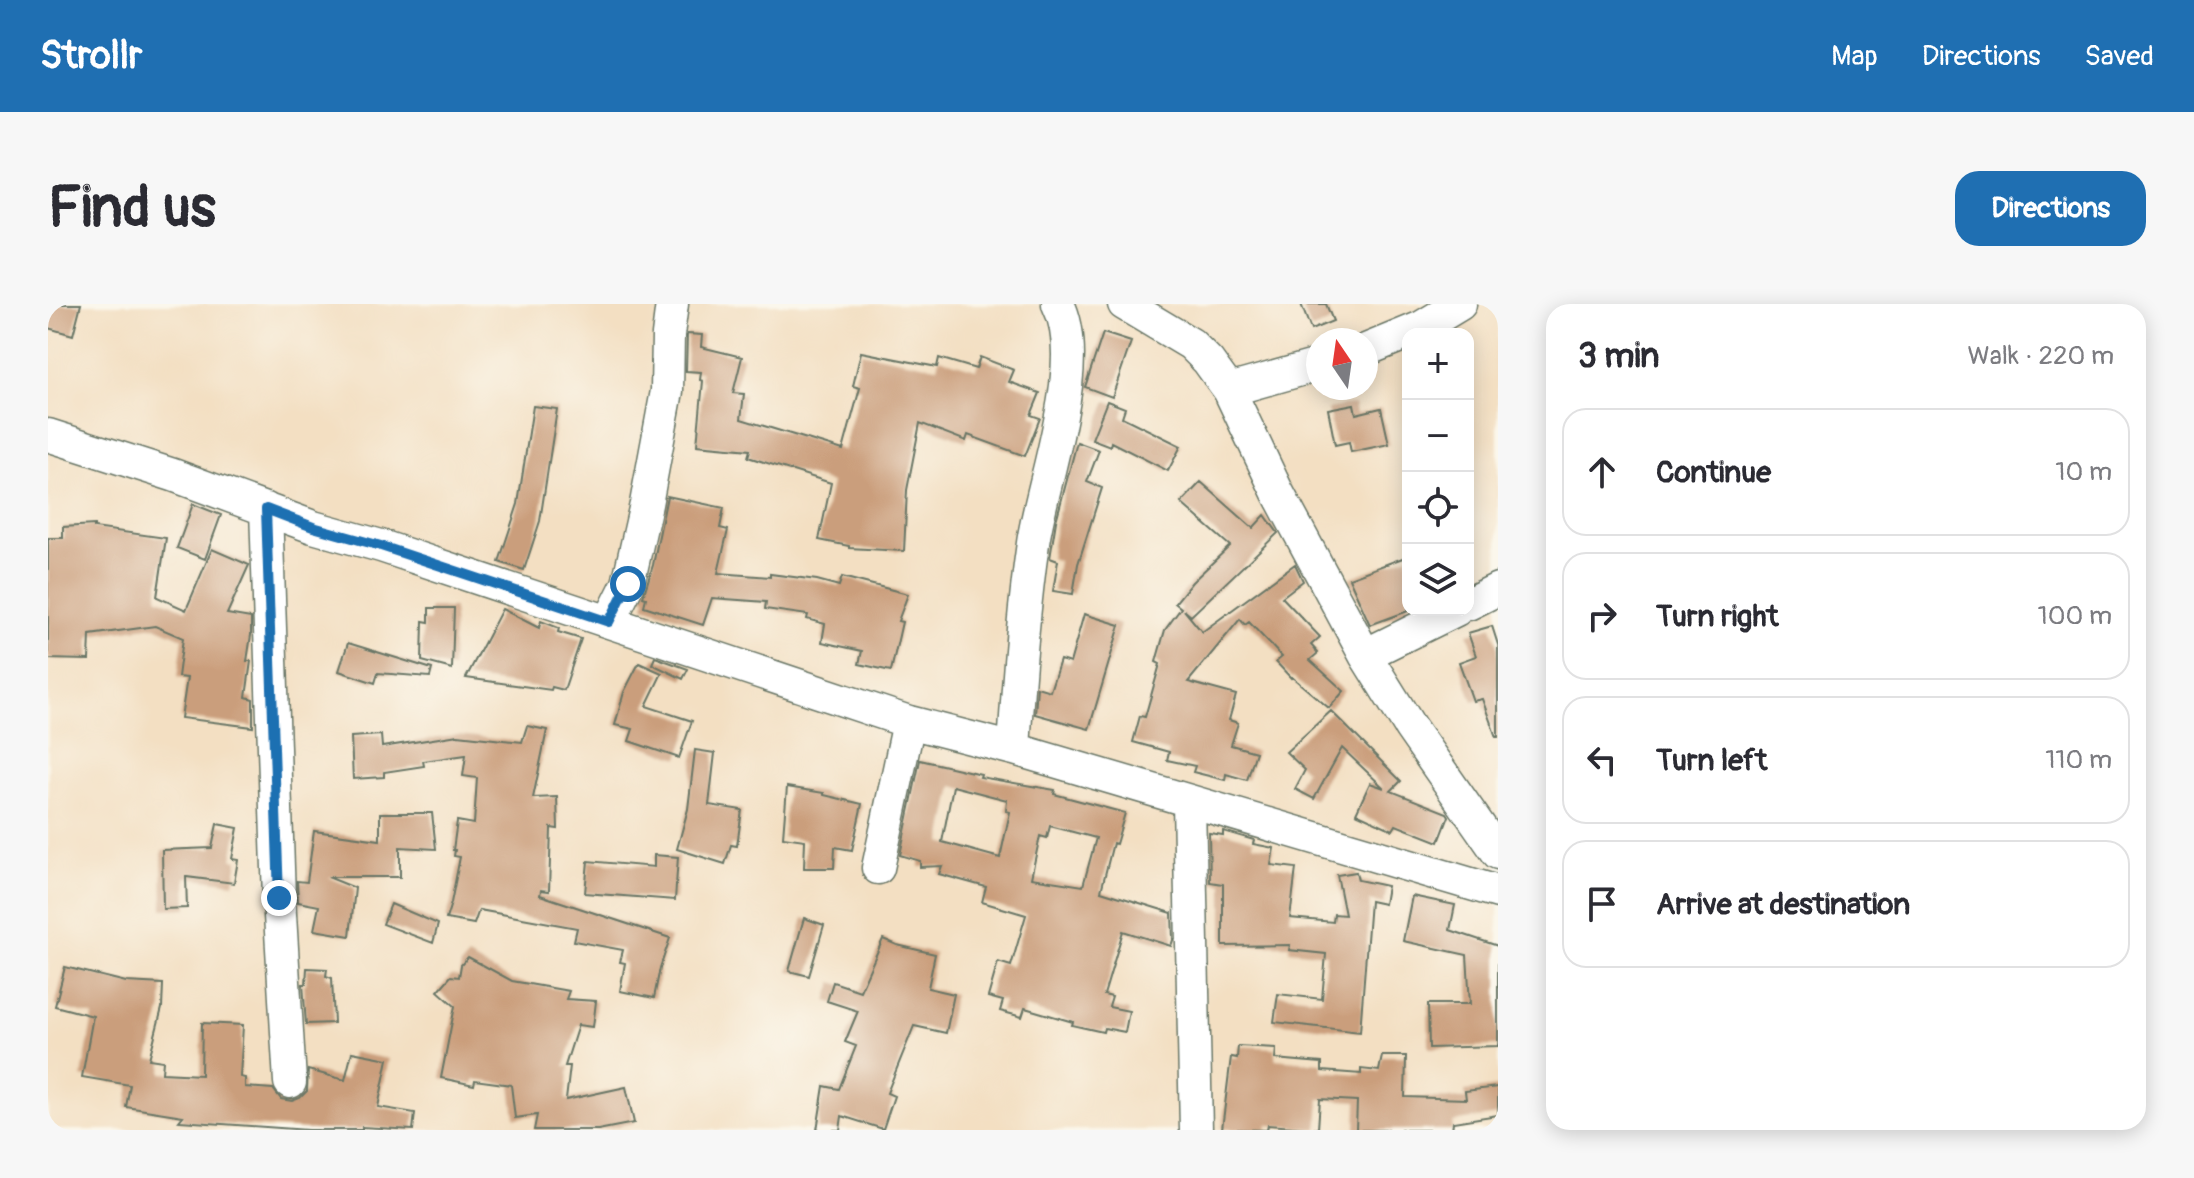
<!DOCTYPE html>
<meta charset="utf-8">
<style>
body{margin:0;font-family:Pangolin,sans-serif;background:#f7f7f7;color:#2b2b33}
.controls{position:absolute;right:24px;top:24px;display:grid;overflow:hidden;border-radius:16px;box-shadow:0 4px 20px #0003}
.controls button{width:72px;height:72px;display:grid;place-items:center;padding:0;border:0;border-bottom:2px solid #e1e1e2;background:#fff;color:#2b2b33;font:40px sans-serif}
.compass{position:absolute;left:1258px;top:24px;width:72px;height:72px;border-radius:50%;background:#fff;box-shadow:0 4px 20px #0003;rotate:347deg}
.stop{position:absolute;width:24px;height:24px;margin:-18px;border:6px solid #1f6fb2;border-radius:50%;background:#fff}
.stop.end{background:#1f6fb2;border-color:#fff;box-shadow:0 2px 8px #0008}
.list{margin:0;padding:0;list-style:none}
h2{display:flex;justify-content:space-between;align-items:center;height:104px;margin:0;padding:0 32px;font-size:34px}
h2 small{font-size:26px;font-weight:400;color:#7c7c81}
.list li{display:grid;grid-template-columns:52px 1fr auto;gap:24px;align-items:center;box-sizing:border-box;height:128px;margin:0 16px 16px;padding:0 16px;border:2px solid #e1e1e2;border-radius:24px}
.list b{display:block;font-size:30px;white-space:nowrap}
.list em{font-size:26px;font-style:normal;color:#7c7c81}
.icon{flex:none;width:44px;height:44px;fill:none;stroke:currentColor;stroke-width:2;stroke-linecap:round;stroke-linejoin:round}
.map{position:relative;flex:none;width:1450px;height:826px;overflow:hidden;border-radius:24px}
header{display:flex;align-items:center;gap:48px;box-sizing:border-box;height:112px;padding:0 40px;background:#1f6fb2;color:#fff}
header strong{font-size:38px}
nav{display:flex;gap:44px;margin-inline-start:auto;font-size:28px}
.intro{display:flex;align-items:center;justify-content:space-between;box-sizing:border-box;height:192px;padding:0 48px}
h1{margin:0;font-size:56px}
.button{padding:20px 36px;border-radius:24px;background:#1f6fb2;color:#fff;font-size:28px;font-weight:700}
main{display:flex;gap:48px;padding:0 48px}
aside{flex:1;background:#fff;border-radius:24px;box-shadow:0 4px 20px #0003}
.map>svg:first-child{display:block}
.building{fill:#ca9e7c;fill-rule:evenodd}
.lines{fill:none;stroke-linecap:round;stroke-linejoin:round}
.minor-casing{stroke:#697666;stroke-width:35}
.minor{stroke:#fff;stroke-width:32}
.route{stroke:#1f6fb2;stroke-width:10}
</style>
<header>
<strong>Strollr</strong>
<nav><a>Map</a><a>Directions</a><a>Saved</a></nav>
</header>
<div class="intro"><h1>Find us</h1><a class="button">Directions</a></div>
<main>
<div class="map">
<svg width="1450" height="826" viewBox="0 0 1450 826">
<rect width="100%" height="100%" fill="#fbf7ec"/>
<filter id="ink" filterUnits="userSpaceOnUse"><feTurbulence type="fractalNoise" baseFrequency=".0125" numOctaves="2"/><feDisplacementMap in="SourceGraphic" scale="16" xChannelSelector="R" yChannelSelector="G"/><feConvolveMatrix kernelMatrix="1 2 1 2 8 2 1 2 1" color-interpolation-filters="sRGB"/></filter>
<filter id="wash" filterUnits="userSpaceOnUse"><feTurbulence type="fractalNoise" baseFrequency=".006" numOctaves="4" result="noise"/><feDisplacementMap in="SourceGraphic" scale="32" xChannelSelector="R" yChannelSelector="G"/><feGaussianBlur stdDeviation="1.8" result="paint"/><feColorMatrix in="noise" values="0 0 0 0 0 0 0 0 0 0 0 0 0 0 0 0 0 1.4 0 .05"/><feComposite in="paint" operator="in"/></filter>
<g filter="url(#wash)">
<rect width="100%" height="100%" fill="#f3dfc2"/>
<g id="blocks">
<path class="building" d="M0,0h33l-8,31 -25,-7z
M1253,0h25l7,17 -22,9z
M1055,29l28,9 -19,55 -27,-10z
M639,30l15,1 -1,12 41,10 -9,36 11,1 -3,25 102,31 17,-62 -7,-2 8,-34 76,15 2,-9 37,11 4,-12 34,13 -5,12 31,11 -9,22 9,3 -15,38 -57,-21 -2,6 -46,-18 -13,67 -3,61 -55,-3v-2l-30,-6 12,-57 -83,-26 2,-7 -53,-5 6,-64 -3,-1 1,-8 -15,-1z
M1059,97l18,7 -3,9 59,29 -13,25 -57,-29 -1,4 -18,-7z
M1306,100l2,10 25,-6 8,36 -38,8 -2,-10 -14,3 -7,-36z
M485,102l24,3 -17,112 -16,49 -25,-8 19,-58z
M1029,138l22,8 -12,32 15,6 -24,76 -5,30 -20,-3 5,-30 -8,-3 6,-37z
M1153,178l52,46 12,-13 13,18 -87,83 -7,-6 18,22 93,-68 8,17 -21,16 38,40 -9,8 7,8 -8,7 34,31 -15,17 -37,-31 -1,1 -15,-16 6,-5 -33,-35 -4,3 -5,-6 -52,63 48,13 -7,25 9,3 -7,22 25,7 -9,28 -21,-6 -1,6 -32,-8 2,-6 -28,-6 2,-8 -36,-10 7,-26 5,1 15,-53 -4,-2 9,-32 16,-22 -6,-5 17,-21 38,-36 -49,-43z
M619,192l57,12 -4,20 8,2 -10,43 52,4v-3l47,6 22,6 3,-9 66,17 -10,27 4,1 -11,49 -32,-7 3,-13 -40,-9 3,-18 -18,-5 1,-4 -43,-6 1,-7 -54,-4 -9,27 -59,-19 2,-8 -3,-1 10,-32z
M145,200l28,11 -16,44 -28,-11z
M46,221v3l72,10 -9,59 29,13 26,-61 37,16 -22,49 24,4v17l-4,26h4l-5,36 7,2v28l-72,-9 6,-40 -9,-1 5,-39 -28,-12 -65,9 -1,25 -41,-1v-121h15v-11z
M1360,252v55l-38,14 -21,-47z
M381,304h25l-2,61 -30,-8 1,-40 6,1z
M454,305l37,19 2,-7 18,7 -1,4 23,7 -17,51 -12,-3 -1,3 -85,-12z
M1036,310l36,11 -31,104 -54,-15 2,-27 13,4 10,-31 10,3z
M1444,322l6,19v92h-2l-14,-38 -9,2 -14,-39 17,-6 -8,-23z
M300,339l84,26 -2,8 -52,-4 -3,10 -36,-12z
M607,353l33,12 -5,10 -31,-15z
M591,359l23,10 -16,33 46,15 -13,37 -50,-17 4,-12 -18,-4 9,-33z
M1283,407l70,70 -10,10 56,22 2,3 -10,26 -43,-17 -3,5 -37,-17 14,-30 14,5 -42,-40 -28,51 -19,-10 10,-19 -19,-18z
M479,422l20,4 -14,68 24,-1 1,32 -7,-1 -2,63 -8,-1 -1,5 130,43 -10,30 -6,30 -34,-7 5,-28 -5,-1 3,-12 -49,-9 3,-13 -98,-18 -5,14 -28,-5 5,-16 9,-46 -6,-1 1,-6h-2l4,-29 17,3 3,-46 -14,-2 3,-21 -43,6 1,5 -40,6v5l-31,2 -2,-42 30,-2 1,12 76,-12 64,7z
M647,446l20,3 -6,52 33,5 -5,36 -6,-1 -6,19 -48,-15 11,-40z
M872,456l61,14 -1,3 75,13 -1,4 71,19 -9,31 -3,-1 -12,48 71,22 1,27 -2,6 -48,-15 -19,64 8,2 -3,10 20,4 -4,21 -21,-4 -1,4 -31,-7 1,-3 -48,-14 -3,9 -22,-6 3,-10 -15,-4 10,-35 13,4 15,-51 -44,-13 4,-15 -47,-13 3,-8 -22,1v-6l-20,-6zM905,482l54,14 -1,11 4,1 -10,46 -58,-16zM1002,522l46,12 -13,48 -52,-8 9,-42 7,2z
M739,483l37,6v2l38,9 -10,46 -17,-3 -1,21h-30l1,-28 -22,-3z
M332,509h52l4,36 -36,-2v30h-72l27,11 -5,48 -36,-6 5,-24 -21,-4 -1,-21 10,1 7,-51 66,9z
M169,520l21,4 -6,31 6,1 -4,23 -48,-6 1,31 -24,1 -1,-59 50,-2z
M1175,527l31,9 -1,4 21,4 -3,17 25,3 -6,50 43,4 1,-8 11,1 -8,-40 19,-3 2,8 29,6 -3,18 -14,-3 -10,131 -86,-10 4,-28 44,5 4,-45 -37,-4 1,-5 -67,1v-62l-13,-2 -1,-49 14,2z
M606,551l24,2 -3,43 -90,-7 3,-32 66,6z
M1364,592l43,9 -5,25 48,16v100l-69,2 -1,-44h42l-3,-49 -64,-14z
M343,600l47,20 -5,19 -50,-19z
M756,614l20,7 -15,51 -20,-5z
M835,635l14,6 38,9 -7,34 26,6 -8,39 -32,-7 -27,67 7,3 -11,33 -41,-13 -2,14h-23l7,-44 15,3 17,-43 -11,-4 13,-31 -31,-10 6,-19 27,9z
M420,653l44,24 57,10 -3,8 30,2 -3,26 -15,-2 -13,41h5l-4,34 60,-13 8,36 -36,7h-64l3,-15 -22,3 -4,-33 -36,-5 -1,5 -33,-7 14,-72 -17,-15 13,-15 8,1 2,-12z
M17,663l61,15 37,2 -1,24 -13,51 14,2 -1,12 39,2 1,-52 41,2 -3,52 5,1v9l28,2 8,10 11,2 8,-3 7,-7 1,-21 37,10 7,-28 36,7 -10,48 37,6 -2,17 -51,-3v3h-54l-129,-9 4,-5 -57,-9 4,-22 -48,-8 11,-61 -38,-10z
M259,664l20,1 -1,7 6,2 2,45 -28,1 -3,-40h3z
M1190,742l38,2 -1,11 47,4v8l39,3v-5l18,2 3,-15h24l-1,41 61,2 -1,-8 33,-4v28l-45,7 -1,8h-96l1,-29 -37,-2 -2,30 -50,-4 -1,5 -45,-1 9,-72 6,1z"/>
</g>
</g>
<g filter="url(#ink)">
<use href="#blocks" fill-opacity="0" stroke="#697666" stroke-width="2"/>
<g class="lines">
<g class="minor-casing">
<path id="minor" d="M1076,0l67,40 17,17 21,29 49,103 87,162 45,72 88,126
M1318,46l56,-23 38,-23
M1181,86l89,-25
M0,131l125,40 140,52 68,19 528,176 105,27 484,143
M218,205l13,389 11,184
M1420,300l30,-15
M561,318l19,-38 18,-80 21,-113 1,-56 4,-31
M1317,351l91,-45
M966,445c4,-69 9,-137 19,-206 9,-63 55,-181 25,-239
M1141,499l7,327
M830,564l31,-146"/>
</g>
<use href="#minor" class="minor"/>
</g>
</g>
<g class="lines" filter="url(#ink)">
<path class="route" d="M231,594l-13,-389 47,18 68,19 228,76 19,-38"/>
</g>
</svg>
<div class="controls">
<button>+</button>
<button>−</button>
<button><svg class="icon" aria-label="locate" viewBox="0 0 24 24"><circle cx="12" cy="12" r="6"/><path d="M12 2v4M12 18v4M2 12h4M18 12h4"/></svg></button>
<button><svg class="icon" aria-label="layers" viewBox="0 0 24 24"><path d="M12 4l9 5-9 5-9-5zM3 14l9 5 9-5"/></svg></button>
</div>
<svg class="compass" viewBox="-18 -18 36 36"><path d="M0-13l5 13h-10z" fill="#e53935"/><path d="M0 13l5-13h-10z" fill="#7c7c81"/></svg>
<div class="stop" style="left:580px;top:280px"></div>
<div class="stop end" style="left:231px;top:594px"></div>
</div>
<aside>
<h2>3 min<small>Walk · 220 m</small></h2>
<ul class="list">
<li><svg class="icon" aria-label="ahead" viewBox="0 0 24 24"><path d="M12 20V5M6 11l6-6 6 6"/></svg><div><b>Continue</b></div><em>10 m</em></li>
<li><svg class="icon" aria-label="right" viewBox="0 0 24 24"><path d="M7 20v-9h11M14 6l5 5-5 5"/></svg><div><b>Turn right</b></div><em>100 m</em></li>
<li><svg class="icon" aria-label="left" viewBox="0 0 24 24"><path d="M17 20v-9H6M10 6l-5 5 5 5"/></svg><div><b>Turn left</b></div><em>110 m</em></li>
<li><svg class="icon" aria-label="arrive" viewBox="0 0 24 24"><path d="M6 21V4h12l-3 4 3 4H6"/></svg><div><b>Arrive at destination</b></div></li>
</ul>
</aside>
</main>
